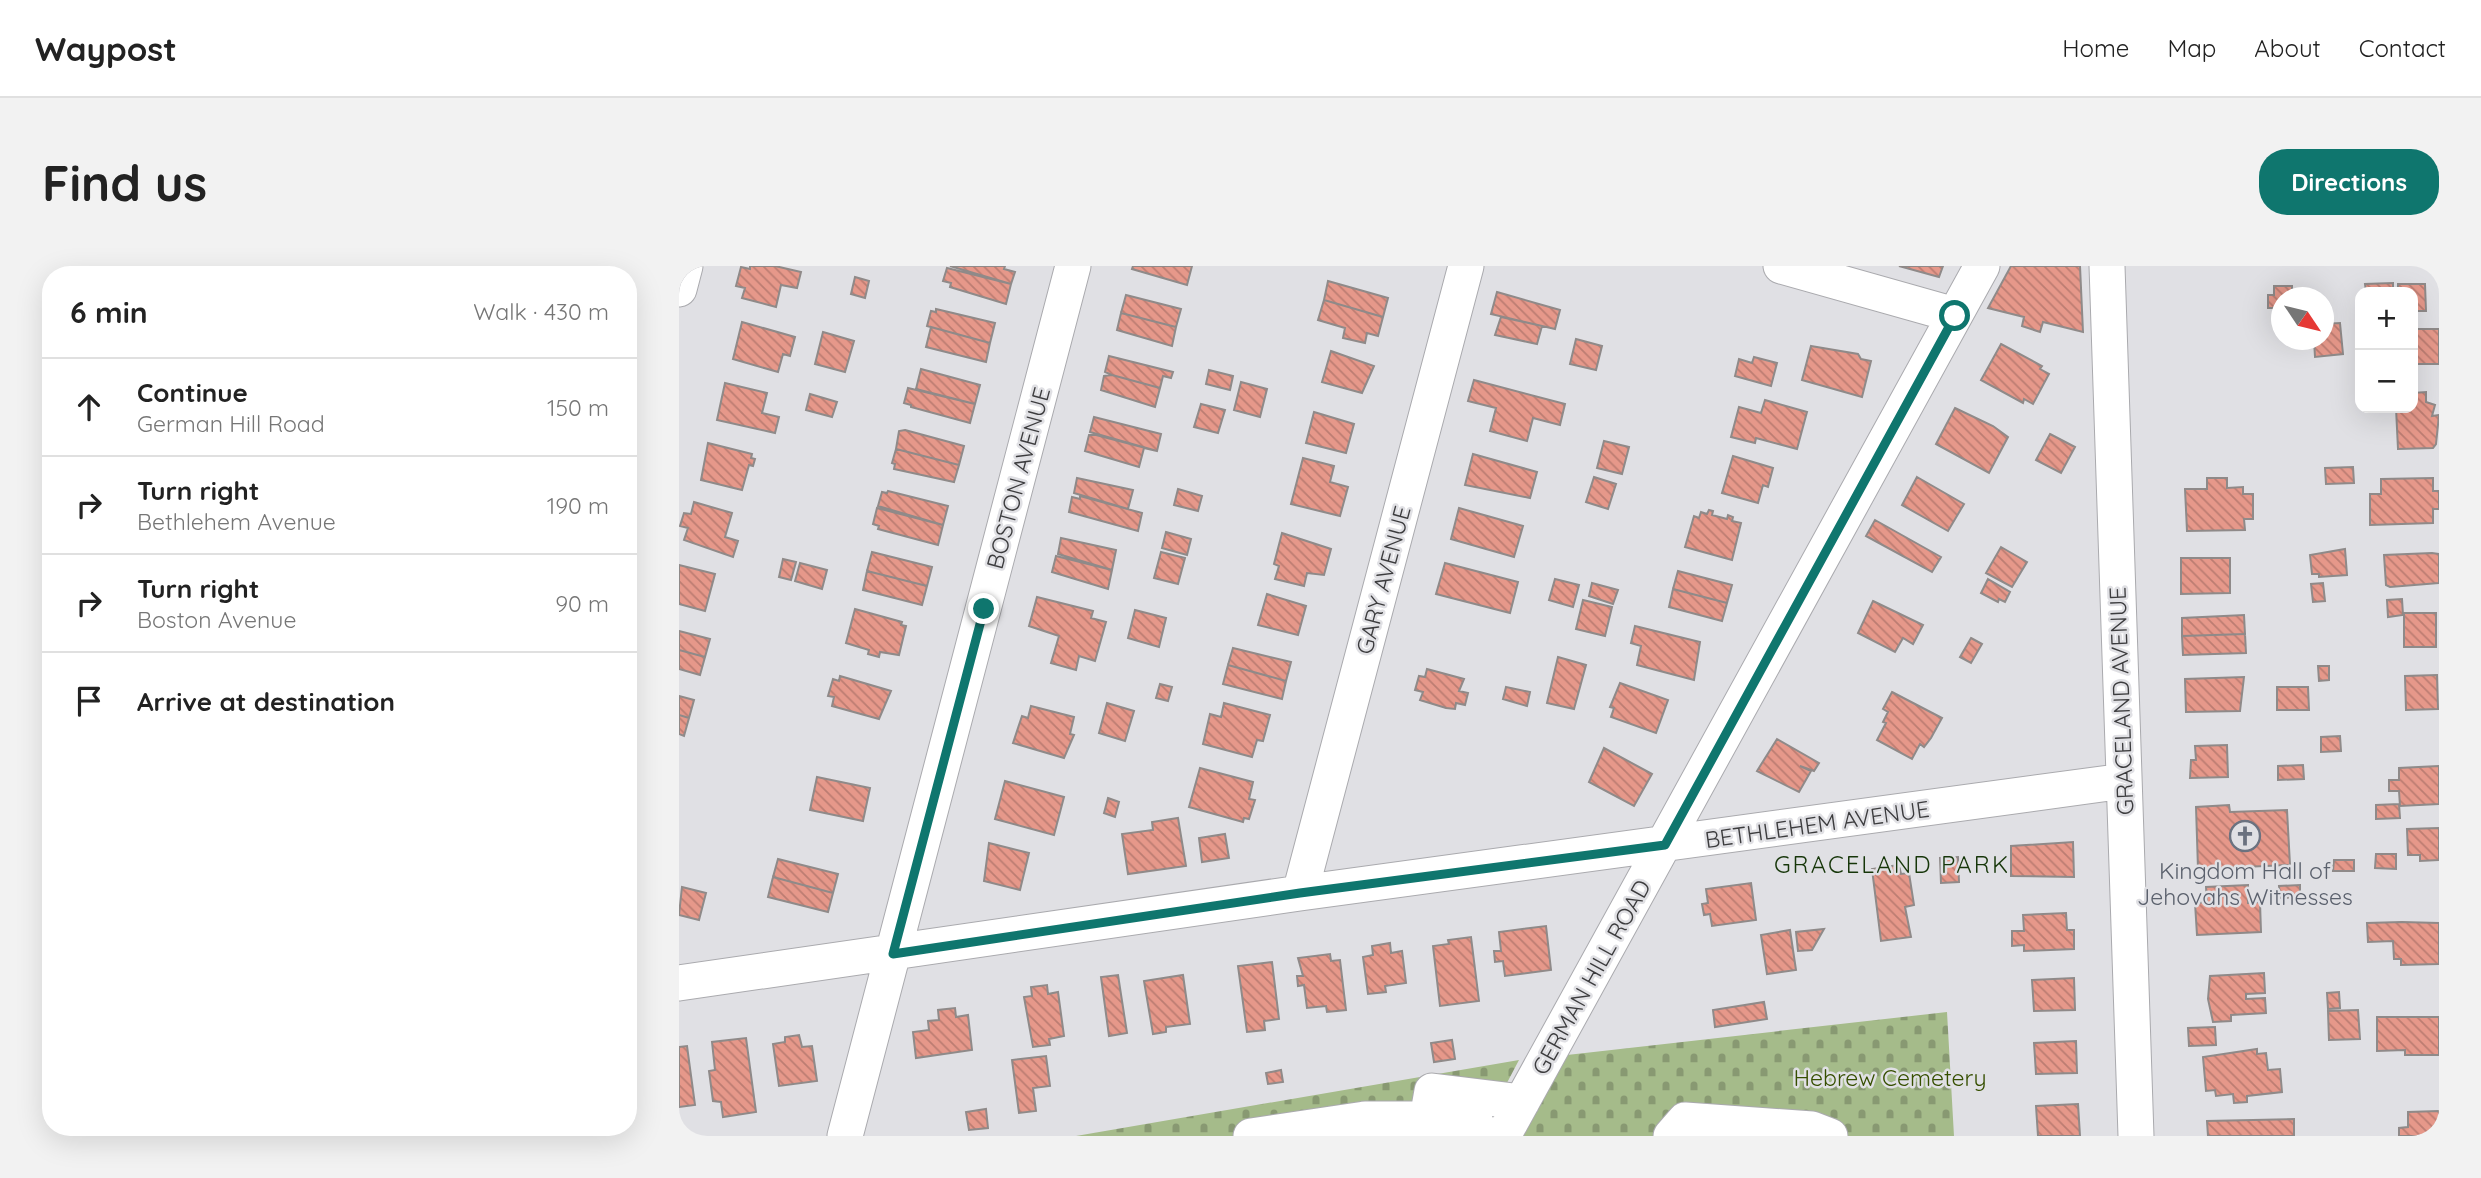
<!DOCTYPE html>
<meta charset="utf-8">
<style>
body{margin:0;font-family:Quicksand,sans-serif;background:#f2f2f2;color:#222}
.controls{position:absolute;right:21px;top:21px;display:grid;overflow:hidden;border-radius:14px;box-shadow:0 7px 28px #0002}
.controls button{width:63px;height:63px;display:grid;place-items:center;padding:0;border:0;border-bottom:2px solid #e0e0e0;background:#fff;color:#222;font:35px sans-serif}
.compass{position:absolute;left:1592px;top:21px;width:63px;height:63px;border-radius:50%;background:#fff;box-shadow:0 7px 28px #0002;rotate:125deg}
.stop{position:absolute;width:21px;height:21px;margin:-16px;border:5px solid #0f766e;border-radius:50%;background:#fff}
.stop.end{background:#0f766e;border-color:#fff;box-shadow:0 2px 7px #0008}
.list{margin:0;padding:0;list-style:none}
h2{display:flex;justify-content:space-between;align-items:center;height:91px;margin:0;padding:0 28px;font-size:30px}
h2 small{font-size:23px;font-weight:400;color:#767676}
.list li{display:grid;grid-template-columns:46px 1fr auto;gap:21px;align-items:center;box-sizing:border-box;height:98px;padding:0 28px;border-top:2px solid #e0e0e0}
.list b{display:block;font-size:26px;white-space:nowrap}
.list p{margin:0;font-size:23px;white-space:nowrap;color:#767676}
.list em{font-size:23px;font-style:normal;color:#767676}
.icon{flex:none;width:38px;height:38px;fill:none;stroke:currentColor;stroke-width:2;stroke-linecap:round;stroke-linejoin:round}
.map{position:relative;flex:none;width:1760px;height:870px;overflow:hidden;border-radius:28px}
header{display:flex;align-items:center;gap:42px;box-sizing:border-box;height:98px;padding:0 35px;background:#fff;border-bottom:2px solid #e0e0e0}
header strong{font-size:33px}
nav{display:flex;gap:38px;margin-inline-start:auto;font-size:24px}
.intro{display:flex;align-items:center;justify-content:space-between;box-sizing:border-box;height:168px;padding:0 42px}
h1{margin:0;font-size:49px}
.button{padding:18px 32px;border-radius:28px;background:#0f766e;color:#fff;font-size:24px;font-weight:700}
main{display:flex;gap:42px;padding:0 42px}
aside{flex:1;background:#fff;border-radius:28px;box-shadow:0 7px 28px #0002}
.map>svg:first-child{display:block}
.cemetery{fill:url(#cemetery-stones)}
.building{fill:url(#building-back-hatch);stroke:#8f8a89;stroke-width:2}
.lines{fill:none;stroke-linecap:round;stroke-linejoin:round}
.minor-casing{stroke:#aaaaae;stroke-width:37}
.minor{stroke:#fff;stroke-width:35}
.route{stroke:#0f766e;stroke-width:9}
.labels{text-anchor:middle;dominant-baseline:central;stroke-width:5;stroke-linejoin:round;paint-order:stroke}
.street-label{font-size:23px;fill:#3c3c3e;stroke:#e0e0e4}
.worship-label{font-size:23px;fill:#5b616d;stroke:#e0e0e4}
.park-label{font-size:23px;fill:#364f00;stroke:#e0e0e4}
.neighbourhood-label{font-size:24px;letter-spacing:2px;fill:#163609;stroke:#e0e0e4}
</style>
<header>
<strong>Waypost</strong>
<nav><a>Home</a><a>Map</a><a>About</a><a>Contact</a></nav>
</header>
<div class="intro"><h1>Find us</h1><a class="button">Directions</a></div>
<main>
<aside>
<h2>6 min<small>Walk · 430 m</small></h2>
<ul class="list">
<li><svg class="icon" aria-label="ahead" viewBox="0 0 24 24"><path d="M12 20V5M6 11l6-6 6 6"/></svg><div><b>Continue</b><p>German Hill Road</p></div><em>150 m</em></li>
<li><svg class="icon" aria-label="right" viewBox="0 0 24 24"><path d="M7 20v-9h11M14 6l5 5-5 5"/></svg><div><b>Turn right</b><p>Bethlehem Avenue</p></div><em>190 m</em></li>
<li><svg class="icon" aria-label="right" viewBox="0 0 24 24"><path d="M7 20v-9h11M14 6l5 5-5 5"/></svg><div><b>Turn right</b><p>Boston Avenue</p></div><em>90 m</em></li>
<li><svg class="icon" aria-label="arrive" viewBox="0 0 24 24"><path d="M6 21V4h12l-3 4 3 4H6"/></svg><div><b>Arrive at destination</b></div></li>
</ul>
</aside>
<div class="map">
<svg width="1760" height="870" viewBox="0 0 1760 870">
<defs>
<pattern id="cemetery-stones" width="16" height="16" patternUnits="userSpaceOnUse" patternTransform="scale(1.75)"><rect width="16" height="16" fill="#a5bb8a"/><path d="M2 7V4a2 2 0 0 1 4 0v3zM10 15v-3a2 2 0 0 1 4 0v3z" fill="#889972"/></pattern>
<pattern id="building-back-hatch" width="6" height="6" patternUnits="userSpaceOnUse" patternTransform="scale(1.75)"><rect width="6" height="6" fill="#e6988a"/><path d="M-1 5l2 2M0 0l6 6M5-1l2 2" fill="none" stroke="#bc7d72"/></pattern>
</defs>
<rect width="100%" height="100%" fill="#e0e0e4"/>
<path class="cemetery" d="M1268,746l7,124h-431l44,-81z
M840,794l-40,76h-403z"/>
<path class="building" d="M71,0h25l26,6 -4,16 -16,-3 -5,22 -34,-9 3,-10 -9,-2 5,-19 9,2z
M271,0h55l-1,3 11,3 -4,12z
M454,0h59l-5,19 -55,-16z
M1220,0h44l-4,11z
M1332,0h69l3,66 -40,-10 -3,10 -18,-6 2,-9 -36,-9z
M268,2l64,16 -5,20 -56,-17 1,-4 -8,-2z
M176,11l14,4 -4,17 -14,-4z
M649,15l60,17 -5,19 -59,-17z
M1714,17v9h-27l-1,-8z
M1719,18h27l1,27h-13v-19h-15z
M1595,20h18v12h-11v10h-13v-13h6z
M818,26l63,18 -5,19 -64,-15z
M447,29l55,14 -5,18 -55,-14z
M645,34l59,17 -5,19 -11,-3 -2,10 -22,-5 2,-10 -27,-8z
M257,43l59,14 -5,20 -63,-17 4,-15 5,1z
M442,47l55,14 -4,19 -55,-16z
M822,51l41,9 -5,18 -42,-9z
M63,56l53,15 -5,19 -7,-2 -5,18 -45,-13z
M1661,57l3,31 -28,3 -1,-17h9v-16z
M252,61l59,16 -4,19 -60,-15z
M1734,63h26v35h-26z
M144,66l31,9 -9,31 -30,-8z
M897,73l26,7 -6,24 -26,-6z
M1322,78l41,22 -2,3 9,5 -16,30 -9,-5 -1,4 -42,-23z
M1132,80l47,8 3,5 10,2 -9,36 -60,-17z
M652,85l43,15 -12,27 -40,-11z
M430,90l64,16 -2,6 -8,-2 -3,12 -48,-13 -7,-3z
M1075,91l23,6 -6,23 -36,-10 4,-17 13,4z
M242,103l59,16 -5,19 -59,-15z
M530,104l24,6 -3,14 -24,-6z
M433,109l48,13 -5,19 -54,-17 3,-14z
M795,114l91,24 -5,21 -27,-7 -6,23 -37,-10 6,-23 -28,-7z
M562,116l26,7 -7,28 -26,-7z
M46,117l42,10 -5,20 17,4 -4,16 -58,-13z
M229,122l67,16 -5,19 -59,-16v-2l-7,-2z
M1747,126v10l9,3 -3,11 7,-1 -3,29 -3,4 -35,1 -2,-41h17v-15z
M131,128l27,8 -5,15 -26,-7z
M1086,134l42,12 -10,37 -41,-11 -1,5 -24,-6 8,-30 22,6z
M522,138l24,6 -7,23 -24,-6z
M1276,142l38,18 15,11 -19,36 -53,-29z
M635,146l40,12 -8,29 -40,-10z
M415,151l67,17 -4,17 -67,-19z
M226,164l59,16 -5,19 -63,-16 3,-18z
M1371,168l25,13 -14,26 -25,-13z
M410,169h7l61,16 -13,-3 -5,19 -54,-16z
M925,175l25,6 -7,27 -25,-6z
M29,177l44,11 -1,4 4,1 -2,7 -4,-1 -7,25 -41,-10z
M217,183l63,16 -5,17 -60,-13 1,-5 -3,-1z
M794,188l64,18 -7,26 -65,-13z
M1054,190l40,12 -5,19 -5,-2 -5,18 -36,-10z
M624,192l31,8 -4,16 18,5 -8,29 -49,-12z
M1674,201l1,16 -28,1 -1,-16z
M915,211l22,7 -8,25 -22,-7z
M1238,211l47,27 -16,27 -46,-26z
M398,212l56,12 -5,19 -54,-16z
M1528,212h20v10l16,-1v7h10v25h-9l1,11 -58,1 -2,-42h22z
M1754,212v13h6v18h-6v14l-63,2v-31h11v-15z
M499,223l24,7 -4,15 -24,-6z
M209,225l60,15 -5,19 -65,-19 4,-14 5,1z
M401,230l62,17 -4,18 -69,-19 3,-15 8,2z
M15,236l38,11 -7,24 13,4 -5,16 -49,-17 4,-12 -8,-2 4,-13 7,1z
M198,242l66,17 -5,20 -60,-16 1,-3 -6,-2z
M780,242l64,18 -9,31 -63,-18z
M1030,244l4,1 -1,4 15,4 1,-4 5,2 -1,4 9,2 -9,37 -47,-13 9,-31 5,2 2,-6 6,2z
M1196,254l66,37 -9,15 -66,-36z
M487,266l25,7 -4,16 -25,-7z
M603,267l49,16 -7,26 -17,-2 -3,13 -29,-7 4,-13 -5,-2z
M382,272l55,12 -4,20 -54,-16z
M1322,281l26,15 -15,25 -26,-14z
M1666,283l2,26 -28,2v-3h-7l-2,-19z
M193,286l60,15 -5,19 -60,-15z
M482,286l24,6 -7,26 -24,-6z
M1753,287l7,1v29l-49,4 -4,-2 -2,-30z
M377,290l56,14 -4,19 -56,-17z
M1502,292h49v35l-49,1z
M104,293l13,3 -5,18 -12,-3z
M121,297l27,7 -5,19 -27,-8z
M766,297l73,19 -8,31 -74,-19z
M0,299l36,9 -10,37 -26,-7z
M188,305l60,15 -5,19 -59,-15z
M999,305l54,14 -5,18 -54,-14z
M876,313l24,6 -6,22 -24,-7z
M1309,313l22,13 -5,10 -6,-3 -1,3 -17,-9z
M913,317l26,7 -5,14 -24,-8z
M1644,317l2,18 -12,1 -2,-18z
M994,323l54,14 -5,18 -53,-14z
M588,328l39,12 -8,29 -40,-10z
M358,331l56,14 -2,7 15,4 -11,39 -16,-5 -3,14 -25,-7 8,-27 -30,-10z
M1723,333l1,16 -15,2 -1,-17z
M904,334l29,7 -7,29 -29,-7z
M1194,335l50,24 -10,19 -10,-6 -8,14 -37,-19z
M176,343l47,13 -1,3 5,1 -7,29 -19,-3 -1,5 -11,-3 1,-4 -23,-7z
M456,344l31,8 -7,29 -31,-9z
M1725,347h32v34h-32z
M1565,349l1,19 -63,2v-18z
M956,360l65,16 -6,38 -57,-15 4,-19 -10,-3z
M0,365l31,8 -5,18 -26,-7z
M1566,368l1,19 -63,2 -1,-19z
M1292,372l11,6 -11,19 -11,-6z
M554,382l58,14 -5,19 -58,-16z
M0,384l26,7 -5,18 -21,-6z
M879,391l28,8 -12,44 -27,-6z
M549,399l58,16 -4,18 -59,-15z
M1639,400h11v14l-10,1z
M748,403l37,10 -5,12 9,2 -3,12 -9,-2 -1,6 -9,-1 -26,-8 3,-8 -8,-2 4,-14 6,1z
M1758,409l1,34 -32,1 -1,-34z
M161,410l51,15 -12,28 -47,-13 2,-9 -6,-1 5,-17 6,2z
M1565,411l-4,34 -54,1 -1,-33z
M941,417l48,17 -12,33 -45,-16 3,-9 -4,-1z
M481,418l12,3 -4,14 -12,-3z
M827,421l24,5 -3,14 -24,-7z
M1598,421h31l1,23h-32z
M1213,426l50,26 -11,20 -7,9 -4,-3 -8,15 -35,-19 9,-17 -3,-1 5,-10 -5,-3z
M0,430l15,4 -5,18 -10,-3z
M428,437l27,8 -9,30 -26,-8z
M545,437l46,12 -7,26 -6,-1 -5,17 -49,-13 7,-30 11,3z
M352,440l43,11 -4,17 4,1 -10,23 -51,-15 9,-27 6,2z
M0,449l10,3 -5,18 -5,-2z
M1661,470l1,15 -20,1v-15z
M1098,473l42,24 -5,8 -14,-5 11,5 -12,21 -42,-21z
M1548,479l1,32 -38,1 1,-18h5l-1,-14z
M925,482l48,26 -18,32 -45,-24z
M1624,499l1,14 -26,1v-14z
M1760,500v38l-39,2 -1,-15h-10v-11h10v-12z
M521,502l53,14 -4,17 6,1 -6,19 -5,-1 -1,4 -54,-15z
M138,511l53,11 -7,33 -53,-11z
M326,515l59,16 -10,38 -59,-16z
M429,532l11,4 -4,15 -11,-4z
M1720,538l1,14 -24,1v-14z
M1550,539l1,7 57,-2 3,55 -92,4 -2,-62z
M499,552l8,48 -58,8 -6,-40 31,-4 -1,-8z
M1760,562v32l-19,1v-6h-12l-1,-26z
M546,568l4,24 -27,4 -3,-24z
M1394,576l1,35 -63,-1v-30z
M310,577l40,10 -9,37 -36,-9z
M1697,588h20v15l-21,-1z
M1279,591l1,25 -18,1 -1,-25z
M99,593l60,15 -5,19 -60,-16z
M1655,594h20v11h-21z
M1220,599l2,9 8,-1 5,32 -9,2 6,30 -30,4 -9,-72z
M94,611l60,16 -5,19 -60,-15z
M1072,617l5,37 -44,6 -2,-12 -6,1 -2,-11 6,-1 -2,-14z
M1569,619v18l12,-1 1,30 -64,3 -2,-32 12,-1 -1,-15z
M1621,619v12l-20,1 -1,-12z
M3,621l24,6 -7,27 -20,-5z
M1387,647l1,17h7v19l-50,2v-6l-12,1v-15h12l-1,-16z
M1723,656l37,1v41l-38,1v-6h-7l-1,-18 -25,1 -1,-19z
M867,660l5,44 -46,6 -2,-15 -8,1 -1,-11h7l-2,-19z
M1145,663l-12,21 -14,1 -2,-19z
M1111,664l6,40 -29,4 -6,-39z
M792,671l8,64 -39,5 -7,-60 16,-2 -1,-4z
M711,677l1,10 11,-2 4,32 -21,3 1,6 -18,2 -5,-37 10,-2 -1,-9z
M651,688l1,7 9,-1 6,50 -19,2 -1,-6 -19,2 -3,-23 -6,1 -1,-10h6l-5,-18z
M593,696l7,57 -15,2 1,9 -18,2 -9,-66z
M1585,707l1,20 -19,1v5l19,-1 1,15 -35,2v6l-18,1 -5,-23 2,-23z
M439,709l9,58 -18,3 -8,-59z
M504,709l7,49 -24,3v5l-13,2 -9,-53z
M1395,712l1,32 -41,1 -2,-31z
M368,719l1,9 10,-2 6,44 -15,3 1,6 -17,2 -9,-50 8,-1 -1,-9z
M1660,726l1,16 -12,1 -1,-16z
M1085,736l3,17 -52,8 -2,-17z
M276,742l1,9 12,-2 4,35 -56,8 -3,-26 16,-2 -1,-9 11,-1 -1,-10z
M1679,744l2,29 -31,1 -1,-29z
M1698,751h62v38h-34v-5l-28,1z
M1536,761l1,18 -27,1 -1,-18z
M120,769l3,12 10,-1 5,35 -38,5 -6,-42 12,-2v-5z
M67,772l10,74 -33,5 -2,-15 -8,-1 -4,-30 6,-1 -3,-28z
M773,774l3,19 -21,3 -3,-19z
M1397,775l1,32 -41,1 -2,-31z
M8,780l8,59 -16,2v-60z
M1578,783v5l9,-1 2,17 12,-1 2,23 -35,4v6l-13,1 -1,-9 -17,2 -1,-6 -9,1 -3,-34z
M367,790l4,30 -17,2 3,23 -17,2 -7,-53z
M602,804l2,12 -15,2 -2,-11z
M1399,838l2,32h-42l-2,-30z
M307,843l2,19 -19,2 -3,-18z
M1760,845v25h-40v-8l9,-1v-15z
M1615,853v17h-86l-1,-15z"/>
<g class="lines">
<g class="minor-casing">
<path id="minor" d="M1102,0l174,49
M1428,0l29,870
M0,23l6,-23
M621,627l166,-627
M0,717l621,-90 824,-112
M686,853h62l50,6
M748,853l5,-28 90,11
M166,870l228,-870
M572,870l114,-17 -8,17
M824,870l479,-870
M992,870l14,-16 127,9 18,7"/>
</g>
<use href="#minor" class="minor"/>
</g>
<g class="lines">
<path class="route" d="M305,343l-91,345 407,-61 365,-48 290,-529"/>
</g>
<defs>
<g id="church-ring" transform="scale(1.575)"><circle r="9.5" fill="#e0e0e4" stroke="#6b7280" stroke-width="1.5"/><path d="M-1.2-6h2.4v3.5h3.3v2.4h-3.3V6h-2.4V-.1h-3.3v-2.4h3.3Z" fill="#6b7280"/></g>
</defs>
<g fill-rule="evenodd">
<use href="#church-ring" x="1566" y="570"/>
</g>
<g class="labels">
<g class="street-label">
<text transform="translate(339 212) rotate(-75)">BOSTON AVENUE</text>
<text transform="translate(704 314) rotate(-75)">GARY AVENUE</text>
<text transform="translate(1442 435) rotate(-92)">GRACELAND AVENUE</text>
<text transform="translate(1138 558) rotate(-8)">BETHLEHEM AVENUE</text>
<text transform="translate(912 711) rotate(-61)">GERMAN HILL ROAD</text>
</g>
<g class="worship-label">
<text x="1566" y="604">Kingdom Hall of<tspan x="1566" dy="26">Jehovahs Witnesses</tspan></text>
</g>
<g class="park-label">
<text x="1211" y="811">Hebrew Cemetery</text>
</g>
<g class="neighbourhood-label">
<text x="1213" y="598">GRACELAND PARK</text>
</g>
</g>
</svg>
<div class="controls">
<button>+</button>
<button>−</button>
</div>
<svg class="compass" viewBox="-18 -18 36 36"><path d="M0-13l5 13h-10z" fill="#e53935"/><path d="M0 13l5-13h-10z" fill="#767676"/></svg>
<div class="stop" style="left:1276px;top:50px"></div>
<div class="stop end" style="left:305px;top:343px"></div>
</div>
</main>
